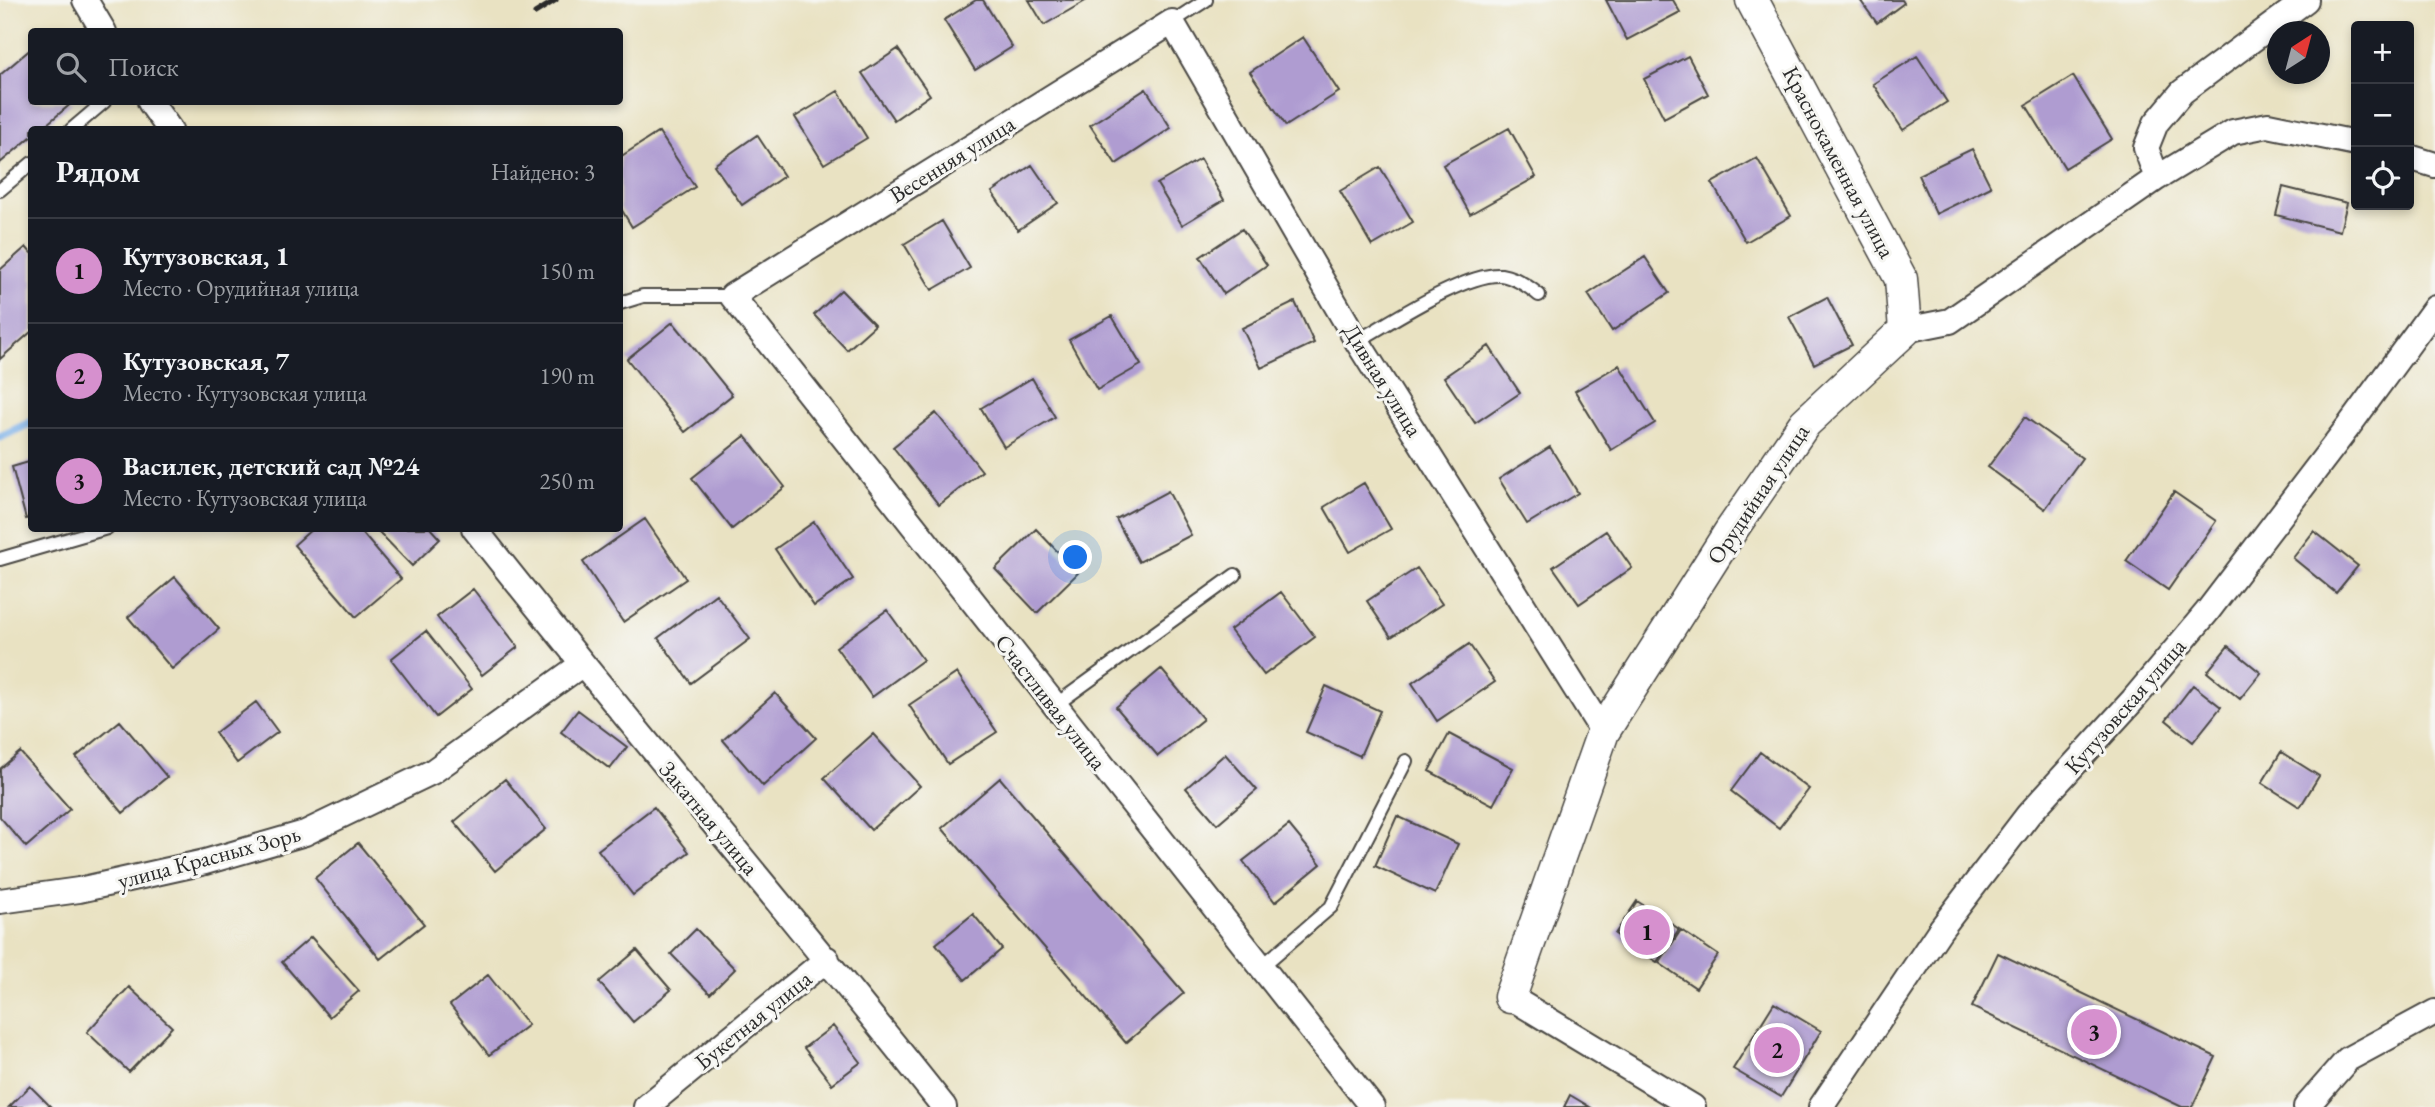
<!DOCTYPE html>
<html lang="ru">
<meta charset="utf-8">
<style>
body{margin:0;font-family:"EB Garamond",serif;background:#20242c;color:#f1f3f6}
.controls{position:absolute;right:21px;top:21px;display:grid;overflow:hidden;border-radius:7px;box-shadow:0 4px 10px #0003}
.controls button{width:63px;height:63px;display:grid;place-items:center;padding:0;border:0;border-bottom:2px solid #363941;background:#171b24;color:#f1f3f6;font:35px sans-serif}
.compass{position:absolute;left:2267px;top:21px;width:63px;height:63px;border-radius:50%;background:#171b24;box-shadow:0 4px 10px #0003;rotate:36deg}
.you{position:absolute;left:1076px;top:558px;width:24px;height:24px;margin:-18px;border:5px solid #fff;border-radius:50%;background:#1a73e8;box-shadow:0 0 0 10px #1a73e833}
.badge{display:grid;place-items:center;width:46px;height:46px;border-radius:50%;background:#d690ce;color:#111;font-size:23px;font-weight:700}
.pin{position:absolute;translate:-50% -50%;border:4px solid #fff;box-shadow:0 2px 7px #0006}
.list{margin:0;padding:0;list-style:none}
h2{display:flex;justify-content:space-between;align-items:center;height:91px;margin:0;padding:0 28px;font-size:30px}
h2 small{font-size:23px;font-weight:400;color:#9ea1a6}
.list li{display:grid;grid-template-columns:46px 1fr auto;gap:21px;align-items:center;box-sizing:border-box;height:105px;padding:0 28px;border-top:2px solid #363941}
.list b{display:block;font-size:26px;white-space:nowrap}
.list p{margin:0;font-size:23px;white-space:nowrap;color:#9ea1a6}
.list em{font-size:23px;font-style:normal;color:#9ea1a6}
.icon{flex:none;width:38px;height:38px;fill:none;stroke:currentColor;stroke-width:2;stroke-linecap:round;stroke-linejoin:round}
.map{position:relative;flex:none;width:2435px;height:1107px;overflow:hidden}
.search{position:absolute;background:#171b24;box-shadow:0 4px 10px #0003;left:28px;top:28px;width:595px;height:77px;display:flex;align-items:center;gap:18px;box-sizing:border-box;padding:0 24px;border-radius:7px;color:#9ea1a6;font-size:26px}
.panel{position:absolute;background:#171b24;box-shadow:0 4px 10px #0003;left:28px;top:126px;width:595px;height:406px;border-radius:7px}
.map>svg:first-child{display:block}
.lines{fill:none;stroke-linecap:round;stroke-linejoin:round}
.stream{stroke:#7bb1e9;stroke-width:9}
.building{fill:#af9cd1}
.service-casing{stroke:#484642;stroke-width:16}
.minor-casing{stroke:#484642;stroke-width:28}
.tertiary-casing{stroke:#484642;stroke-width:35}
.service{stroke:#fff;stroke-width:12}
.minor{stroke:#fff;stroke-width:24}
.tertiary{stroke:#fff;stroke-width:32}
.rail{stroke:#2b2b2b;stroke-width:5}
.labels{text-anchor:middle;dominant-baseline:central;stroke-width:6;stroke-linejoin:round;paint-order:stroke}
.street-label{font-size:23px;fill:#2b2b2b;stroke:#f6f6f2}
</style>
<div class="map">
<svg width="2435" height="1107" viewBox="0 0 2435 1107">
<rect width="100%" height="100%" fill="#f6f6f2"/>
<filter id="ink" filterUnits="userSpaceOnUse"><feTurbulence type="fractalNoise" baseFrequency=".0143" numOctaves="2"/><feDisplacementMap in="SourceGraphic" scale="14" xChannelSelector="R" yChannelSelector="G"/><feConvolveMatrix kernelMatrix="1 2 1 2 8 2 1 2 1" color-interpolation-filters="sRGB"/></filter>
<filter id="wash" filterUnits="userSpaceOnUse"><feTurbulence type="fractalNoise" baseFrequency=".00686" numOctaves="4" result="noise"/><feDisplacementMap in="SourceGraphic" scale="28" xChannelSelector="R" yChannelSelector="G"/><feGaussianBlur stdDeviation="1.57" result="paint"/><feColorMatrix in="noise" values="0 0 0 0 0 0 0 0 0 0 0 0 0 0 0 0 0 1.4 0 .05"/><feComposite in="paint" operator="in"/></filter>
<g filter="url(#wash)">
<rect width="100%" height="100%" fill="#e9e2c2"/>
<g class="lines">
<path class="stream" d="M0,437l32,-15"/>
</g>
<g id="blocks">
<path class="building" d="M976,0h7l29,47 -37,23 -31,-50z
M1029,0h58l-43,25z
M1606,0h67l7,12 -53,28z
M1860,0h42l2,3 -27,20z
M1303,37l36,55 -53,34 -36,-54z
M32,48v54h41l-33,28h-8v6l-32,27v-88z
M898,49l32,46 -36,25 -32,-47z
M1688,56l20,38 -44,24 -20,-39z
M1917,56l30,46 -44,28 -30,-46z
M2073,76l39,63 -47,29 -39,-63z
M1146,89l25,39 -55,36 -26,-39z
M838,91l29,47 -43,26 -29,-47z
M1509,128l27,49 -66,37 -27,-49z
M659,132l36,55 -63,40 -12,-20v-50z
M757,135l27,41 -42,29 -28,-40z
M1972,149l19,38 -55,27 -18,-39z
M1757,158l34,58 -45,26 -34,-59z
M1200,159l24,41 -42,25 -25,-41z
M1032,165l26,38 -40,27 -26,-38z
M1380,167l33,55 -41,24 -32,-55z
M2283,187l64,16 -7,28 -64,-16z
M942,221l28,47 -38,22 -28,-46z
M1242,229l25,36 -43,29 -24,-37z
M26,247l6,7v77l-32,28v-89z
M1645,257l24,36 -57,38 -24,-37z
M841,290l34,35 -28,25 -33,-35z
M1827,297l25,48 -38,19 -25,-47z
M1295,302l19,41 -53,25 -19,-40z
M1112,316l29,49 -44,25 -28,-50z
M673,322l59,73 -47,37 -58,-73z
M1489,346l31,47 -45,30 -31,-46z
M1619,365l36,58 -44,27 -36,-59z
M1032,378l23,39 -51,30 -23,-39z
M936,413l46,58 -43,34 -46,-58z
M2025,417l57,41 -37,51 -57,-42z
M745,436l40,51 -53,42 -40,-51z
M1550,447l28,46 -51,31 -28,-45z
M32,461v56l-6,2 -14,-52z
M1364,483l27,46 -41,23 -26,-45z
M1168,491l23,44 -52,27 -23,-43z
M2174,492l42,29 -48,69 -42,-29z
M645,519l41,60 -63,43 -40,-60z
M814,522l39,57 -39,27 -39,-57z
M313,528h45l43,51 -45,38 -62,-72z
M375,528h55l10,11 -28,27z
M1036,529l42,44 -41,40 -42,-44z
M1606,531l26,37 -53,36 -26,-37z
M2314,531l44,35 -22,27 -43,-35z
M1417,568l25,36 -51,33 -24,-36z
M175,577l44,52 -47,40 -44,-52z
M473,589l45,58 -36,28 -45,-58z
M1281,592l34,45 -51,38 -34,-45z
M716,594l34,45 -59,44 -33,-45z
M887,610l36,50 -51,37 -36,-50z
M426,631l46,58 -36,28 -45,-58z
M1469,644l26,38 -58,39 -25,-38z
M2228,646l33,27 -21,26 -33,-27z
M1161,669l42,50 -45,37 -42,-49z
M957,673l40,59 -49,32 -39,-59z
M2193,685l28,22 -28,35 -27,-22z
M1326,686l54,25 -20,45 -54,-24z
M775,693l41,45 -53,48 -40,-46z
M256,702l22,30 -41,31 -22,-30z
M578,710l49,37 -17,22 -49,-37z
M120,721l47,56 -44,36 -47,-56z
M873,734l47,52 -49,44 -47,-52z
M1449,734l64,34 -20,37 -64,-34z
M20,752l50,57 -44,38 -26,-30v-48z
M1760,752l49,37 -30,39 -48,-37z
M2281,752l38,24 -19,31 -38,-24z
M1225,754l32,36 -40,34 -31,-36z
M1000,778l184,215 -58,50 -184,-215z
M505,779l41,50 -51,42 -41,-49z
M654,807l35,45 -56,43 -35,-45z
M1397,816l61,28 -23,50 -60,-28z
M1289,825l32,39 -46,38 -32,-41z
M358,843l66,81 -44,35 -65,-81z
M1637,901l42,28 -22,33 -42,-28z
M973,914l29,35 -37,31 -29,-36z
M696,929l39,40 -25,25 -39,-40z
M1681,930l37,25 -22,33 -37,-25z
M311,937l48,54 -30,26 -47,-55z
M637,950l34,40 -38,32 -34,-40z
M1998,953l218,104 -24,50h-10l-210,-100z
M488,975l40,50 -39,30 -39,-50z
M129,987l43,40 -43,45 -42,-40z
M1774,1003l47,28 -40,66 -48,-28z
M833,1026l28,36 -29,22 -28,-36z
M30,1086l21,21h-42z
M1570,1095l20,12h-26z"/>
</g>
</g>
<g filter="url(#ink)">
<use href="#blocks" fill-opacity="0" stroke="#484642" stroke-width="2"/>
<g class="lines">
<g class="service-casing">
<path id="service" d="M1172,22l34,-22
M71,130l33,-28
M0,190l32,-27
M620,303l23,-7h89
M1357,341c34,-19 107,-68 144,-66 14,2 27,11 38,20
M0,559l107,-31
M1054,706l181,-131
M1260,968l71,-61 75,-146"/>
</g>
<g class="minor-casing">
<path id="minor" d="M85,0l19,32
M150,102l20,28
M2409,157l26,8
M2157,178l-11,-30 10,-25 26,-31 124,-92
M1905,330l45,-9 207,-143 76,-46 35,-7 88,18
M474,528c154,196 316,384 470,579
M0,901l79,-11 126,-28 100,-29 127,-61 149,-107
M1510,997l183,110
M646,1107l181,-148
M1372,1107l-640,-811 440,-274 185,319 246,391
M1821,1107l119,-177 88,-115 105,-115 74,-88 141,-185 87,-119
M2306,1107l42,-48 87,-47"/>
</g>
<g class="tertiary-casing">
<path id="tertiary" d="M1510,997l93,-265 127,-200 75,-109 100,-93 -4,-51 -149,-279"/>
</g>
<use href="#service" class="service"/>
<use href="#minor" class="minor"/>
<use href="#tertiary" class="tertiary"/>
<path class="rail" d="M535,13l21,-13"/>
</g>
</g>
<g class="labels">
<g class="street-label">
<text transform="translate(952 159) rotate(-32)">Весенняя улица</text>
<text transform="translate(1839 162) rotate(62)">Краснокаменная улица</text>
<text transform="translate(1383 380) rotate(58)">Дивная улица</text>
<text transform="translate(1758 494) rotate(-56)">Орудийная улица</text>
<text transform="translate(1051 702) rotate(52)">Счастливая улица</text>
<text transform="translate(2125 706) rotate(-49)">Кутузовская улица</text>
<text transform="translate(709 818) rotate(50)">Закатная улица</text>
<text transform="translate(209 857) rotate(-15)">улица Красных Зорь</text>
<text transform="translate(753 1020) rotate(-39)">Букетная улица</text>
</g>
</g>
</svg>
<div class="controls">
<button>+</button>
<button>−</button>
<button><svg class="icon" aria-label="locate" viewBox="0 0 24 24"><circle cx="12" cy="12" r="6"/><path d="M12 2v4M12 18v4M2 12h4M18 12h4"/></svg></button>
</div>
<svg class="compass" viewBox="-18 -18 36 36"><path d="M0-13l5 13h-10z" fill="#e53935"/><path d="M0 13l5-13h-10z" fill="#9ea1a6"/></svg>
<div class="you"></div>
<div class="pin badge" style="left:1647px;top:932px">1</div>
<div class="pin badge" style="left:1777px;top:1050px">2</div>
<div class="pin badge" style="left:2094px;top:1032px">3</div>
<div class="search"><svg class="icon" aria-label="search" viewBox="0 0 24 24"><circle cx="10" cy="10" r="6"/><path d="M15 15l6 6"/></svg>Поиск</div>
<section class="panel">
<h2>Рядом<small>Найдено: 3</small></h2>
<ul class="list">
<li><span class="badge">1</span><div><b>Кутузовская, 1</b><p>Место · Орудийная улица</p></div><em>150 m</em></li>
<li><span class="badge">2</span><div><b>Кутузовская, 7</b><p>Место · Кутузовская улица</p></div><em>190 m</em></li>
<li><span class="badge">3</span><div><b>Василек, детский сад №24</b><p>Место · Кутузовская улица</p></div><em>250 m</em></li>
</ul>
</section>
</div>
